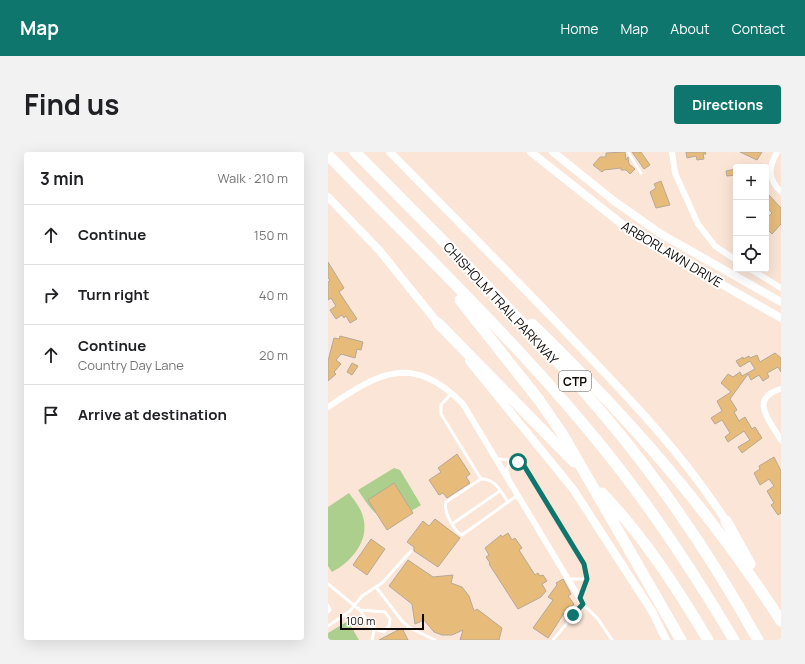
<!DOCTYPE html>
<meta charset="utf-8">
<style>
body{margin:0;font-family:Manrope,sans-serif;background:#f2f2f2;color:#202124}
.controls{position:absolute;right:12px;top:12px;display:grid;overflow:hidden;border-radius:4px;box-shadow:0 4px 16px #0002}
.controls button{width:36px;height:36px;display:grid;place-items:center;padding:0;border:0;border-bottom:1px solid #e0e0e0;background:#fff;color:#202124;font:20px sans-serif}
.scale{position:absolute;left:12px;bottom:10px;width:84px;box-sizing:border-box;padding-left:4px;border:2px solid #100a06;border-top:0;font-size:11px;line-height:14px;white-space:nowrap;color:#100a06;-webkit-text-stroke:3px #fff;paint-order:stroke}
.stop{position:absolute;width:12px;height:12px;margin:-9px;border:3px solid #0f766e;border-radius:50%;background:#fff}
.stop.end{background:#0f766e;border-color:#fff;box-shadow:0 1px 4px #0008}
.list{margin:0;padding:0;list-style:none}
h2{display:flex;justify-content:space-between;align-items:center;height:52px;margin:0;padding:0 16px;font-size:17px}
h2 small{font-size:13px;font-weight:400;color:#757577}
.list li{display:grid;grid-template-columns:26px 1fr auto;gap:12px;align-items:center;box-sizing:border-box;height:60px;padding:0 16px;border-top:1px solid #e0e0e0}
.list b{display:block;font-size:15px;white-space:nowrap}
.list p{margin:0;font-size:13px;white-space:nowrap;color:#757577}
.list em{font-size:13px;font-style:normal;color:#757577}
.icon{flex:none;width:22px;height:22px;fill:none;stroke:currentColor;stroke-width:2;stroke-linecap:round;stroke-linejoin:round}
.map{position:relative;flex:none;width:453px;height:488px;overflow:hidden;border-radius:4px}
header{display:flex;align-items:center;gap:24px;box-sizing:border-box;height:56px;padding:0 20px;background:#0f766e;color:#fff}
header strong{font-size:19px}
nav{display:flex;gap:22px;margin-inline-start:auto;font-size:14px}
.intro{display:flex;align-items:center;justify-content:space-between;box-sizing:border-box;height:96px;padding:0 24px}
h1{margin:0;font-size:28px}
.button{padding:10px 18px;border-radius:4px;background:#0f766e;color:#fff;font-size:14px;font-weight:700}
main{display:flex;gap:24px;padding:0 24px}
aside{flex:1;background:#fff;border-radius:4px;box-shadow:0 4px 16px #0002}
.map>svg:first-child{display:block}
.green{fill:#accf8e}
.building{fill:#e7bc7b;stroke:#b5a896}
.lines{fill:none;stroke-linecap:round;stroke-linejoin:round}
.lane{stroke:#fff;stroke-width:3}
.street{stroke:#fff;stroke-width:6}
.secondary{stroke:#fff;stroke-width:8}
.highway{stroke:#fff;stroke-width:11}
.route{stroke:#0f766e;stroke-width:5}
.labels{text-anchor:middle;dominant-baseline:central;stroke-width:4;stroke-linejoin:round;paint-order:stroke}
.shield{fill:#fff;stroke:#585451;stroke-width:1}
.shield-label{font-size:12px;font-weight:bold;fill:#100a06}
.street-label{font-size:13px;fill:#100a06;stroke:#fff}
</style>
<header>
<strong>Map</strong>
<nav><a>Home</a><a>Map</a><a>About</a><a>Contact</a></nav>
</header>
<div class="intro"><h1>Find us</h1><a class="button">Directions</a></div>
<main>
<aside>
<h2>3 min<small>Walk · 210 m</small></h2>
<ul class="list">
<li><svg class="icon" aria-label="ahead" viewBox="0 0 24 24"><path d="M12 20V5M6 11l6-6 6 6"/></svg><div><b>Continue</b></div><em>150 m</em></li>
<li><svg class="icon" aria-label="right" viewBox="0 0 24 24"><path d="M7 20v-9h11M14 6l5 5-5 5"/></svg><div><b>Turn right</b></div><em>40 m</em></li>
<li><svg class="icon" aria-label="ahead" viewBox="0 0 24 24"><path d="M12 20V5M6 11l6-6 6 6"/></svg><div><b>Continue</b><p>Country Day Lane</p></div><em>20 m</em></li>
<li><svg class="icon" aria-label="arrive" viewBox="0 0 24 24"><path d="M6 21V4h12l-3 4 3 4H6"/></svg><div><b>Arrive at destination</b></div></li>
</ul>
</aside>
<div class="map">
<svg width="453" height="488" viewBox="0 0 453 488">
<rect width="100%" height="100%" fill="#fae5d7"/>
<path class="green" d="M66,316l6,2 21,35c-35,22 -42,18 -63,-15z
M21,341c5,7 12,15 14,24 7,24 -12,45 -31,55l-4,-6v-59z
M20,469l11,19h-31v-7z"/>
<path class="building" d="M297,0l1,8 2,-3 1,7 6,5 -5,5 -4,-4h-5v-2l-17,2 -2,2 -9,-7 7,-8h6v-4z
M304,0h9l9,13 -6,4z
M358,0h19l1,2h-3l1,5 -7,1 -1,-4 -9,2z
M412,0h22l-5,8z
M408,17v6l-9,1 -1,-5z
M333,29l9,24 -14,3 -6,-16 6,-4 -2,-4z
M438,40l15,16v16l-9,10 -6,-6v-9l6,-6 -6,-7z
M0,110l16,26 -5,4 18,27 -7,4 -4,-7 -2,2 -2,-3 -6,4 -6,-9 6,-4 -5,-8 -3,2v-18l2,-2 -2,-2z
M12,184l23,6 -2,8 -4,-1 -2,9 -14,-4 -5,6 5,4 -7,8 2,2 -8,7v-20l6,-23 5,1z
M447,201l6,5v14l-3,-5 -11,6 2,4 -6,4 -4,-6 -8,5 -3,-6 -18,25 7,11 -3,2 5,9 6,-4 7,12 3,-2 7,11 -20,15 -4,-6 12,-7 -6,-9 -16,11 -3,-5 5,-4 -8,-13 -7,4 -4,-6 11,-7 -5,-10 14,-9 -10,-9 7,-9 5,3 7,-5 2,4 13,-7 -5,-8 -10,6 -4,-6 7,-4v2l6,-3 1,2 7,-3 3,7z
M24,211l6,3 -6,9 -5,-3z
M129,302l13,20 -4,3 4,6 -23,15 -4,-5 -4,2 -10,-15 12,-8 -3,-4z
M446,305l7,14v42l-3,2 -7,-10 3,-2 -7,-12 7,-5 -5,-7 -9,6 -6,-12 6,-4 -1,-3z
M66,331l19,30 -26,17 -19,-30z
M107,367l25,19 -22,29 -24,-16v-4l-7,-5 16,-21 6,5z
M180,381l4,7 3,-2 7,10 -3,2 16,25 3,-2 2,3 3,-1 4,6 -5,3 4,7 -5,6 -23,12 -29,-45 1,-1 -4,-6 3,-2 -4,-7 16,-13 1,2z
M43,387l14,10 -18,26 -14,-10z
M80,408l25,17 20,-2 -2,8 11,4 7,9 5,15 3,-2 25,19 -3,12h-39l3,-10 -11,5h-10l-8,-3 -10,-12 -9,4 -3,-20 -23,-18z
M235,427l8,15 -3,2 6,8 -3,4 -3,-1 -20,31 -15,-10 20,-28 -5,-3 9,-12 -1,-2z
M74,476l6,12h-29z"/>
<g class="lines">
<path class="lane" d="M300,0l13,21
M123,242l-10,11v9l40,65
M169,307l13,1 13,4 61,100 3,15 -7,20
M181,325l-2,-7 3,-10
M180,350c-7,-10 -13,-24 -27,-23l-35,23c-3,9 8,29 16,33l56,-40
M124,372l48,-33
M241,427h18
M0,432l32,26 11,18 13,4 5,-6 1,-7 -5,-7 -25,-2
M48,435l26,34 8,7 25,12
M0,453l2,5 -2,2
M0,474l22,-15 12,-15 20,-13 29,-32
M44,488l2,-10
M225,488l30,-36 15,15 14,21"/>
<path class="street" d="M344,0l3,21 23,51 17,22 21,14
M449,0c-9,16 -9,27 4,40
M422,117l31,19
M453,237c-33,9 -11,33 0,51
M0,255c52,-35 84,-54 135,-3l120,200"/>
<path class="secondary" d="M62,0c63,65 128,129 190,195 54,56 104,109 146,174
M203,0l106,84 144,82
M225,0l61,49 47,33 120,68
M0,45l51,53 62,77
M141,209l104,128 79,122 14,29"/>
<path class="highway" d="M27,0c87,88 176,175 254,269 57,68 106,142 149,219
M0,3c91,94 188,186 271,288 51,62 94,128 135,197
M132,148l79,100 24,35 118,205
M110,171l136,139
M204,172c95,92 177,185 249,297
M274,341c42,44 75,95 106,147
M398,369l24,43"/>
</g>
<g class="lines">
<path class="route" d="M190,310l5,2 61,100 3,15 -7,19 3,6 -10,11"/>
</g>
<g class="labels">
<rect class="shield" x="231" y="219" width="32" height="20" rx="3"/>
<g class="shield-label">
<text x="247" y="229">CTP</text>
</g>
<g class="street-label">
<text transform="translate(344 102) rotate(31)">ARBORLAWN DRIVE</text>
<text transform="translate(173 151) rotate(47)">CHISHOLM TRAIL PARKWAY</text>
</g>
</g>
</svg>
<div class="controls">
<button>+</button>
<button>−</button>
<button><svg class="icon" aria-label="locate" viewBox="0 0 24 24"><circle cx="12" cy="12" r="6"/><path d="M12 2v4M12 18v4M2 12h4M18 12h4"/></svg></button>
</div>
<div class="scale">100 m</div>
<div class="stop" style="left:190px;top:310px"></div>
<div class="stop end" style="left:245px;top:463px"></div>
</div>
</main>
